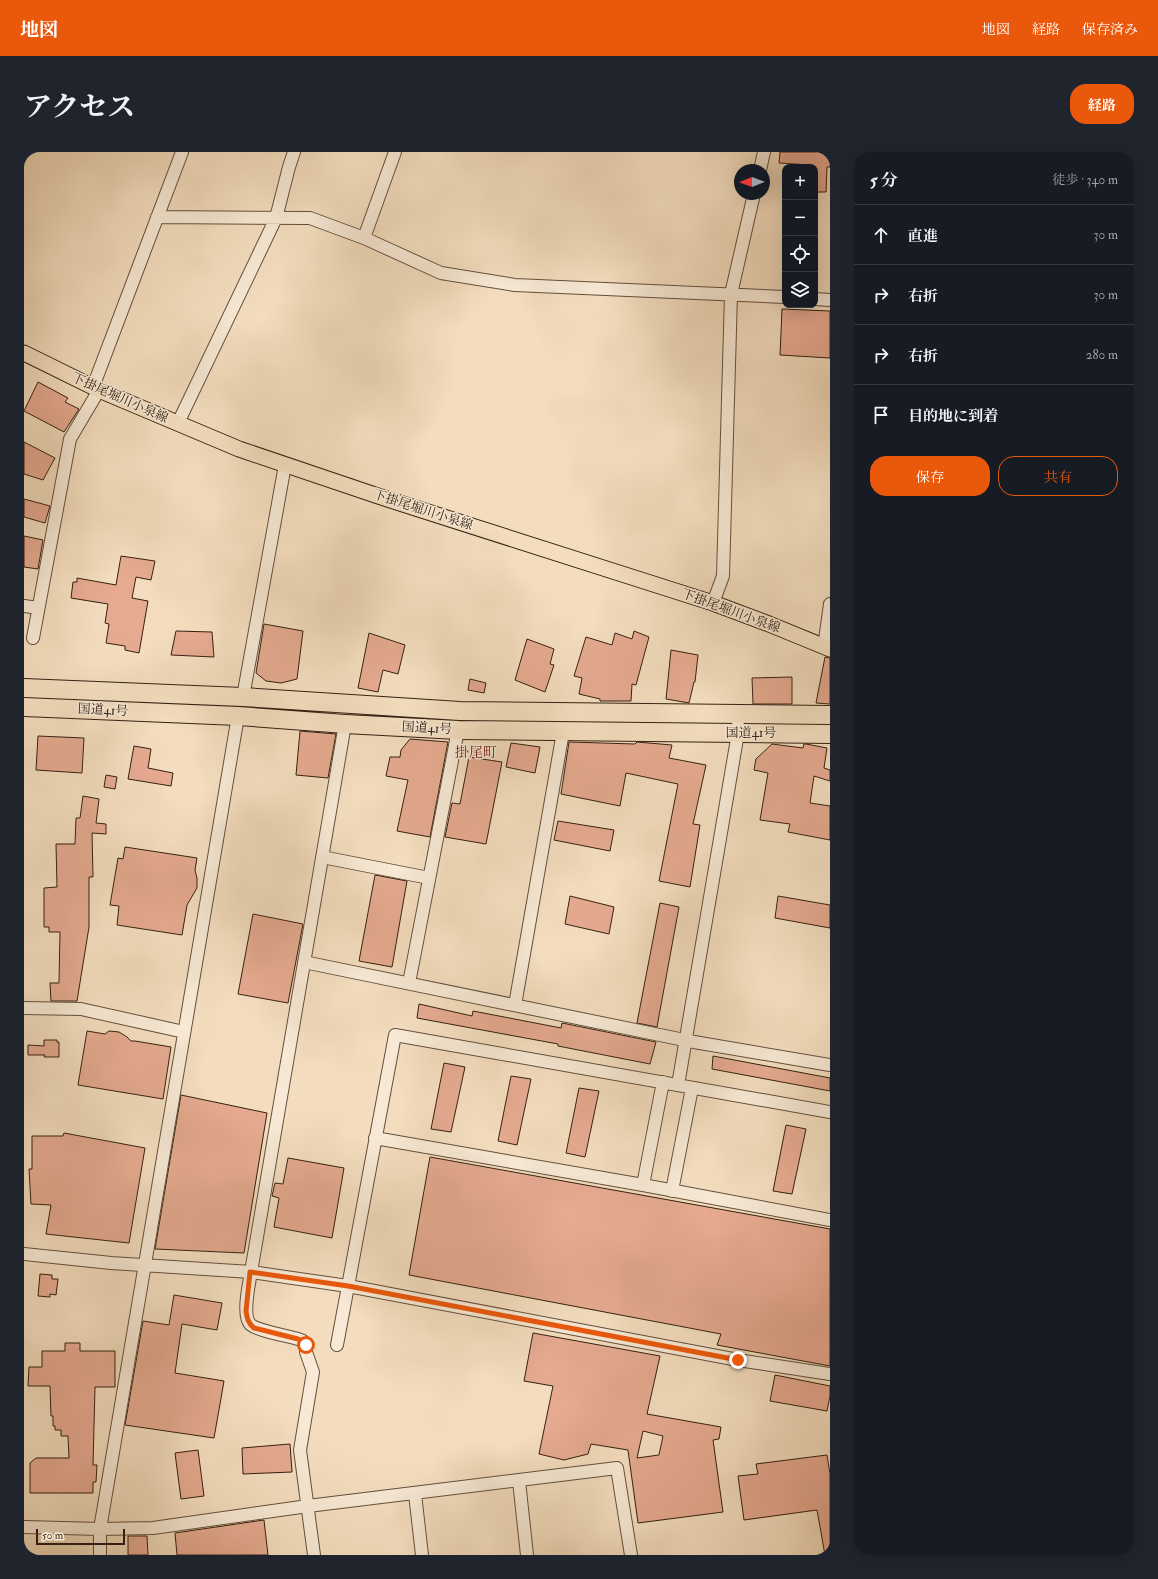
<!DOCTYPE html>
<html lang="ja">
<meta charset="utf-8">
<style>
body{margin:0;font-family:"IM FELL Double Pica","Noto Serif JP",serif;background:#20242c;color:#f1f3f6}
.controls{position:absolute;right:12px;top:12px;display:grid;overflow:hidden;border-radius:8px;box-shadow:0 4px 16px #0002}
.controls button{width:36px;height:36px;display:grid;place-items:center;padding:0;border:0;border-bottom:1px solid #363941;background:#171b24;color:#f1f3f6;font:20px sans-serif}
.compass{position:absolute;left:710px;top:12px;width:36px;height:36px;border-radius:50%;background:#171b24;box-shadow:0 4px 16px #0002;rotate:269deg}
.scale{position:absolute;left:12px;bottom:10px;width:89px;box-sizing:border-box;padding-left:4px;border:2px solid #352011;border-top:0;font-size:11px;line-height:14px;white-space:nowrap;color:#352011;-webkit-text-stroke:3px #f7e9d5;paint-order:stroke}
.stop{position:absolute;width:12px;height:12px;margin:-9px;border:3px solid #ea580c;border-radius:50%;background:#fff}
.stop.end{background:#ea580c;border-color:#fff;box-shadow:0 1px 4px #0008}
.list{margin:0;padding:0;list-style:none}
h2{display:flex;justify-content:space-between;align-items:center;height:52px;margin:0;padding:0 16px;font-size:17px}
h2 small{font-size:13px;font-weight:400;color:#9ea1a6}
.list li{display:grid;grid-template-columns:26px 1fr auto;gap:12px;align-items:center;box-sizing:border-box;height:60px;padding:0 16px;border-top:1px solid #363941}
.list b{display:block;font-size:15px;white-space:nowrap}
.list em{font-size:13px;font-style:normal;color:#9ea1a6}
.actions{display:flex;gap:8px;padding:12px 16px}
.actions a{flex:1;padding:9px 0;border:1px solid #ea580c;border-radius:16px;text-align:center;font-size:14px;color:#ea580c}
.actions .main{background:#ea580c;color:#fff}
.icon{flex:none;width:22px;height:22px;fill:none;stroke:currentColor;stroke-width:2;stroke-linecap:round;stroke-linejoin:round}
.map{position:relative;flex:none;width:806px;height:1403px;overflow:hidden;border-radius:16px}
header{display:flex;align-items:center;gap:24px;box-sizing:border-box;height:56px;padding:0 20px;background:#ea580c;color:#fff}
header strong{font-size:19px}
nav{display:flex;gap:22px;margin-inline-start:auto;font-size:14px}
.intro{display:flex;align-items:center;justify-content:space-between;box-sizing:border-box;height:96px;padding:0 24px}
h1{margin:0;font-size:28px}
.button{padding:10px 18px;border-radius:16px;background:#ea580c;color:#fff;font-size:14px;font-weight:700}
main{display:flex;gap:24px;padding:0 24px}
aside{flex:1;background:#171b24;border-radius:16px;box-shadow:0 4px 16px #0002}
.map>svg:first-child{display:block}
.building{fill:#e5aa90;stroke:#352011;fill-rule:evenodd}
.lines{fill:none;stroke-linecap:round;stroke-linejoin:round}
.minor-casing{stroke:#644f3c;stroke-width:14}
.major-casing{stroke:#352011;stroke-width:17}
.highway-casing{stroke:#352011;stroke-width:20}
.minor{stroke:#f7e9d5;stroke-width:12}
.major{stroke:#f3ddbe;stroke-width:15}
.highway{stroke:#f3ddbe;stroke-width:18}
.route{stroke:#ea580c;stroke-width:5}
.labels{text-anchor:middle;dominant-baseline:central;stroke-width:3;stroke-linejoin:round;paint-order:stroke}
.street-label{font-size:13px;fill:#352011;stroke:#f7e9d5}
.neighbourhood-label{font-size:14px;fill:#7a1f14;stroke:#f7e9d5}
</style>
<header>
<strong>地図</strong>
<nav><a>地図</a><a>経路</a><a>保存済み</a></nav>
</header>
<div class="intro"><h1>アクセス</h1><a class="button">経路</a></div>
<main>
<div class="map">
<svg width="806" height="1403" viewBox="0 0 806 1403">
<rect width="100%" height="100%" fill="#f3ddbe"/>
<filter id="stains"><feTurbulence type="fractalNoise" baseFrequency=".005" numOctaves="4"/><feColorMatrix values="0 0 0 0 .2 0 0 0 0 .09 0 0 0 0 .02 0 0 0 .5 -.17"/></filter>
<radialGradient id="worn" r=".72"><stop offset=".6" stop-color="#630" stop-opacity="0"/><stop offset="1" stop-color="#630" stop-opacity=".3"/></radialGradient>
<path class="building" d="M756,0h50v15h-3l-1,25h-11v-25h-5v-2l-31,-2z
M758,157l48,2v47l-50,-3z
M14,230l30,16 -3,4 14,7 -15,23 -40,-21z
M0,290l31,16 -12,22 -19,-6z
M0,347l26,7 -5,17 -21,-6z
M0,384l19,4 -5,29 -14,-2z
M97,404l34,5 -4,19 -15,-3 -4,21 16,3 -9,52 -14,-3v-4l-19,-3 3,-19 -4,-1 3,-19 -37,-6 2,-16h4v-4l39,7z
M240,472l39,7 -6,48 -16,4 -15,-2 -10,-8z
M152,479l36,1 2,25 -43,-2z
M610,479l15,6 -13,48 -4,-1 -1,17h-31v-2l-21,-5 3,-16 -8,-2 12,-39 26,8 3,-12 17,6z
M345,481l36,12 -7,29 -15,-4 -5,22 -20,-4z
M503,487l27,10 -4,15 4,1 -9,27 -30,-12z
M647,498l27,5 -3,27h-1l-5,21 -23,-4z
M801,505l5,1v46l-14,-1z
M768,525v27h-39l-1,-26z
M446,527l16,4 -2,10 -16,-3z
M276,579l36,3 -8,44 -32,-3z
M14,584l46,2 -2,35 -46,-3z
M386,587l38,3 -18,95 -33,-6 11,-51 -22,-4 4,-19h10l1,-7z
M545,590l66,2 2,-2 35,3 -3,13 37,7 -13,59 7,1 -10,62 -31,-6 19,-97 -52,-11 -6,33 -59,-12z
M487,591l29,4 -5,26 -29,-6z
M748,592l31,4 1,-4h2l21,4 -3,20 6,2v11l-16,-5 -4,27 20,3v34l-42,-8 2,-8 -30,-4 8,-47 -14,-3 2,-11z
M110,594l17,3 -3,19 25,5 -2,13 -43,-7z
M445,605l33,5 -16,82 -41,-7 7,-34 8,1z
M82,623l11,2 -2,12 -11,-2z
M59,644l16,3 -3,24 10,1v10l-14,-1 1,44h-4v50l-12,74h-26l-1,-18h9l1,-51h-11v-5h-5v-39l13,-1 -1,-43h19l1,-26h4z
M534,669l56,9 -4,21 -56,-11z
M101,695l72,11 -2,12 2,8v10l-10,17 -5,30 -65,-10 2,-19 -9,-1 8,-47 5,1z
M351,723l32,6 -15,86 -33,-6z
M546,744l44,11 -5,27 -44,-10z
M754,744l52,9v23l-55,-10z
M636,751l19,4 -22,120 -20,-4z
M229,762l50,10 -15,79 -50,-9z
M395,852l53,12 1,-5 88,17 1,-5 94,19 -6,22 -92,-18v-2l-141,-26z
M63,879l18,3 4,-3 10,1 8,5 4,4h4l36,6 -8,52 -85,-14z
M20,888h13v2h2v15h-15l1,-2h-17v-10l16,1z
M689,904l117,22v13l-118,-22z
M420,911l21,4 -14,65 -20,-3z
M487,924l20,3 -14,66 -19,-4z
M555,936l20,3 -14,66 -19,-4z
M157,943l86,18 -23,140 -89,-4z
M762,973l20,4 -14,65 -19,-3z
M40,981l81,15 -16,95 -83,-9 5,-29 -20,-1 -2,-35h3v-33h31z
M406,1005l400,72v137l-113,-21 4,-11 -312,-59z
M264,1006l56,10 -12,70 -58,-11 5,-29 -7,-2 3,-13 8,1z
M16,1122l12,1v4h6l-2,16 -6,-1v3l-12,-1z
M150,1143l48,8 -5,27 -35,-6 -7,49 49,8 -10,57 -89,-13 18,-104 26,4z
M509,1181l127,23 -13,58 74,13 -2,12 -6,1 10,72 -85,11 -10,-73 -37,-6 -3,10 -24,6 -25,-6 14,-68 -29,-5zM619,1279l20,5 -4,19 -22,3z
M41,1191h15v8h35v36h-20l-2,78h4l-1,17h-3v11h-63v-30l6,-5h33l-1,-22h-7v-6h-6v-4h-2v-10h-2l-1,-30h-22l1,-19h13v-16h23z
M751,1223l55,11v10l-3,15 -57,-10z
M266,1292l2,28 -49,2 -1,-26z
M174,1298l6,46 -23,3 -6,-46z
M803,1303l3,19v81h-5l-8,-45 -73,10 -6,-44 20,-2 -2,-10z
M240,1368l4,35h-91l-2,-22z
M104,1384h19l1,19h-20z"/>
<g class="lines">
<g class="minor-casing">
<path id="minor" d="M736,18l4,-18
M133,65l153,1 54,20 77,35 74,12 270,12
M340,86l31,-86
M791,147l15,1
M69,235l89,-235
M154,271l98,-205 13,-51 5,-15
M689,451l10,-27 8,-282 23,-100
M0,454l14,2
M9,486l37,-199 29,-49
M800,495l6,-43
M219,545l42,-232
M298,705l107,21
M280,810l390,80 136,23
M385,831l49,-253
M491,853l48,-273
M0,856l57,1 103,23
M654,933l60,-352v-8
M351,986l268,47 187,35
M619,1033l20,-103
M648,1039l20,-103
M0,1102l87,9 140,9 97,14 390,74 92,14
M313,1193l58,-310 435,77
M495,1329l8,74
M391,1342l7,61
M0,1375l76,2 53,-1 155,-22 309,-38 14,87
M76,1403v-26l138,-813
M290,1403l-14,-105 13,-78 -7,-20v-7l-3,-4 -5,-2c-10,-3 -43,-9 -48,-15 -8,-9 -1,-40 1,-52l94,-548"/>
</g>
<g class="major-casing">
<path id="major" d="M0,201l75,37 140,59 145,49 329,105 56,21 61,25"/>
</g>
<g class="highway-casing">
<path id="highway" d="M0,536l219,9 217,14 370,4
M0,555l214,9 107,8 113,6 372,4"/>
</g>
<use href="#minor" class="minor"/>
<use href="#major" class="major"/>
<use href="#highway" class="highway"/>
</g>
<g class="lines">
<path class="route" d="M282,1193l-2,-4 -6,-2 -44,-11c-6,-5 -7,-10 -8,-17l4,-39 98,14 390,74"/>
</g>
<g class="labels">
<g class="street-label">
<text transform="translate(96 246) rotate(24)">下掛尾堀川小泉線</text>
<text transform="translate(399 358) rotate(18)">下掛尾堀川小泉線</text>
<text transform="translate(707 459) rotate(20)">下掛尾堀川小泉線</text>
<text transform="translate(79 558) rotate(3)">国道41号</text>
<text transform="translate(403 576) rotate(3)">国道41号</text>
<text x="727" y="581">国道41号</text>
</g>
<g class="neighbourhood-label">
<text x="452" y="600">掛尾町</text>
</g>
</g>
<rect width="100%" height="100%" filter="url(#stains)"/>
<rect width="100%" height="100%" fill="url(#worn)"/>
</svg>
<div class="controls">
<button>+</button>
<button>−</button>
<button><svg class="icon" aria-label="locate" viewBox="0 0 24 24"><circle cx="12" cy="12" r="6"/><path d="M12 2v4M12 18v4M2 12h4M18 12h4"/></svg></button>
<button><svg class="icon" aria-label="layers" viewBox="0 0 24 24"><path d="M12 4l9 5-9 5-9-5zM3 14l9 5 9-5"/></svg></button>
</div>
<svg class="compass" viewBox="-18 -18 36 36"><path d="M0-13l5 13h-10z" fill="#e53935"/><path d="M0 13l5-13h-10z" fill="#9ea1a6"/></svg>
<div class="scale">50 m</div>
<div class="stop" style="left:282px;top:1193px"></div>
<div class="stop end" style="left:714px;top:1208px"></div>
</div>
<aside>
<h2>5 分<small>徒歩 · 340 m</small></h2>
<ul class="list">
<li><svg class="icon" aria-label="ahead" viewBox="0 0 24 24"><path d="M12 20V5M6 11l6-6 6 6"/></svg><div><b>直進</b></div><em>30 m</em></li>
<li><svg class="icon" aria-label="right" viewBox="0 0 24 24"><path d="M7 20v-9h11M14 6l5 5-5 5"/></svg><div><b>右折</b></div><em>30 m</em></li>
<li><svg class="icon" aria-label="right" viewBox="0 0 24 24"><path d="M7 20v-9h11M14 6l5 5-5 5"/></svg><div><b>右折</b></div><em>280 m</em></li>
<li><svg class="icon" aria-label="arrive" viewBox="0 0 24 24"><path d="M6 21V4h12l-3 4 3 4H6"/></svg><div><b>目的地に到着</b></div></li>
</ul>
<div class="actions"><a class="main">保存</a><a>共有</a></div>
</aside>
</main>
